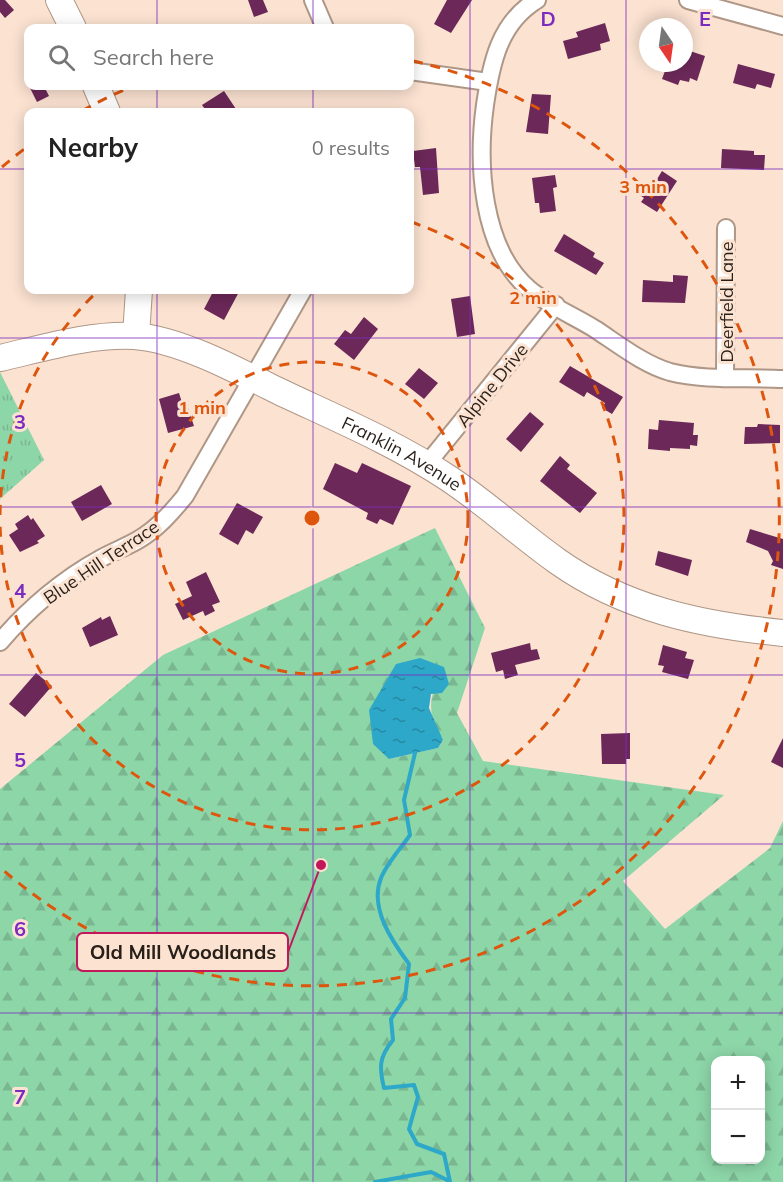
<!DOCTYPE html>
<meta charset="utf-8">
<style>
body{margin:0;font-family:Mulish,sans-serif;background:#f6f6f6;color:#222}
.controls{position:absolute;right:18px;bottom:18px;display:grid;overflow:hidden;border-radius:12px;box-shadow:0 3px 15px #0003}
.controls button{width:54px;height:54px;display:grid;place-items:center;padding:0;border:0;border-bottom:2px solid #e0e0e0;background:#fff;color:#222;font:30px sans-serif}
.compass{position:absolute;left:639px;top:18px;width:54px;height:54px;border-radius:50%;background:#fff;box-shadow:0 3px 15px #0003;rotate:167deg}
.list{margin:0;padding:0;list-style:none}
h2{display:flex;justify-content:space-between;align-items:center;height:78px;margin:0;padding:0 24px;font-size:26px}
h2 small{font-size:20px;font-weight:400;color:#767676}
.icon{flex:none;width:33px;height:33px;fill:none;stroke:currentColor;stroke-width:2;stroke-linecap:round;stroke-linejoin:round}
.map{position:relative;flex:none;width:783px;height:1182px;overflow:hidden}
.search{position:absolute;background:#fff;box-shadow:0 3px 15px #0003;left:24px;top:24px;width:390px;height:66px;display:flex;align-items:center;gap:15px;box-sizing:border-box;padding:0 21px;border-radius:12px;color:#767676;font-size:22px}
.panel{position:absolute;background:#fff;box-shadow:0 3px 15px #0003;left:24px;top:108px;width:390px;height:186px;border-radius:12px}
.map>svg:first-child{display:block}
.forest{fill:url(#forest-firs);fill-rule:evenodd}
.park{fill:url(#park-tufts)}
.water{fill:url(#water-ripples)}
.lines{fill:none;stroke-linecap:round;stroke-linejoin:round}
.stream{stroke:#2da8c9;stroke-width:4}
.building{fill:#6b2858}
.minor-casing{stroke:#af9787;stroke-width:20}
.primary-casing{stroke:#af9787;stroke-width:28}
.minor{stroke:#fff;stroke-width:16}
.primary{stroke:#fff;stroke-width:26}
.grid{fill:none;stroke:#7b2cbf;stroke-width:1.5;stroke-opacity:0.55}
.ring{fill:none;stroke:#de560d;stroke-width:3;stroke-dasharray:10 8}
.labels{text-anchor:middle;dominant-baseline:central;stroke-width:6;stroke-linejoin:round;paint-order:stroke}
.street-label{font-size:18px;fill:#281f19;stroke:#fbe2d1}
.grid-label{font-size:20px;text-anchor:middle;font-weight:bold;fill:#7b2cbf;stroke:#fbe2d1;stroke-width:6;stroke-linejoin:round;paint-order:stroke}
.centre{fill:#de560d;stroke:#fbe2d1;stroke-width:3}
.ring-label{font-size:18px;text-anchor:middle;font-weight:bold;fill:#de560d;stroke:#fbe2d1;stroke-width:6;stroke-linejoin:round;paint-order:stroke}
.leader{fill:none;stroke:#c2185b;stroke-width:2}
.callout-dot{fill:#c2185b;stroke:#fbe2d1;stroke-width:2}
.callout{fill:#fbe2d1;stroke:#c2185b;stroke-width:2}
.callout-label{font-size:20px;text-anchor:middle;font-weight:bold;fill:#281f19}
</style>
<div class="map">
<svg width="783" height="1182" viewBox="0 0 783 1182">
<defs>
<pattern id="forest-firs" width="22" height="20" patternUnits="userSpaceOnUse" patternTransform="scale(1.5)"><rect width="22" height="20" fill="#8dd6a8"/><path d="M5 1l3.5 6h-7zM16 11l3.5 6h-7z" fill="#7ab790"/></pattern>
<pattern id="park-tufts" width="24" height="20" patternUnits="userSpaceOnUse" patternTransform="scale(1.5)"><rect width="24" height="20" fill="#8dd6a8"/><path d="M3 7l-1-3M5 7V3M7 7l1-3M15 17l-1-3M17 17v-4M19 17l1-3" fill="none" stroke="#7ab790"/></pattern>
<pattern id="water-ripples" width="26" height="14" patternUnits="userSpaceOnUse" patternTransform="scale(1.5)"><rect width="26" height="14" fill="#2da8c9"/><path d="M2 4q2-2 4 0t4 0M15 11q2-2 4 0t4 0" fill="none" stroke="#2688a2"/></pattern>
</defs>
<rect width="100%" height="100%" fill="#fbe2d1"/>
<path class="forest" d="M435,528l50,100 -28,85 26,48 241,34 -101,86 42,48 105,-81 13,-27v361h-783v-393l163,-134zM444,667c-15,31 -19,42 -1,73l-5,8 -49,11zM716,1060h44v100h-44z"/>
<path class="park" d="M0,372l44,88 -44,39z"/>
<path class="water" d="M420,658l24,9 5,17 -7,9 -11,1 -2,14 14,32 -5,8 -49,11 -16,-15 -4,-34 27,-46z"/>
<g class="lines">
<path class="stream" d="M415,753l-11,47 6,35c-9,13 -23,28 -29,43 -12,30 11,63 28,86l-4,34 -14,21 2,21c-14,17 -14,27 -9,48l30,-3 4,12 -9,32 8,15 27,10 6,28
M375,1182l56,-10 18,9"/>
</g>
<path class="building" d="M0,0h5l9,10 -9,8 -5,-6z
M248,0h15l5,12 -14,5z
M447,0h25l-21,33 -17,-9z
M605,23l5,18 -10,3 1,6 -33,9 -5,-18 15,-4 -2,-5z
M684,49l21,7 -8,25 -7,-3 -1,4 -9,-2 -2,5 -16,-6 6,-16h16z
M738,64l37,10 -4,14 -14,-4 -2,5 -22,-6z
M29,86h15l5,10 -12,6z
M224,91l14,21h-31l-5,-7z
M532,94l19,1 -3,39 -22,-2z
M436,148l3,45 -16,2 -3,-28h-5l-2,-16z
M722,149l32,2v4h11l-1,15 -43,-2z
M662,171l15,10 -20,31 -16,-10 3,-4 -4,-3 5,-9 6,3z
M555,175l2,12 -4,1 3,23 -16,2 -1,-10h-4l-3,-25z
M564,234l31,19 -2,4 11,6 -8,12 -42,-24z
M673,275l15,1 -3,27 -43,-1 1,-22 30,2z
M214,290h26l-16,30 -20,-11z
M470,296l5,38 -18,3 -6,-38z
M364,317l14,12 -24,31 -20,-16 11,-14 6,4z
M570,366l53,31 -11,17 -10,-6 3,-5 -18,-11 -3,5 -25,-15z
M419,368l19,15 -14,16 -19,-15z
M179,393l5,16 4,-1 6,18 -26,7 -9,-34z
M530,412l14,12 -23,28 -15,-13z
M659,420l35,3 -1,12h5l-1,11 -7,-1v4l-20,-1v3l-22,-2 1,-20 9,1z
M758,424l22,1v18l-36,1 1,-17h12z
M560,456l10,9 -3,4 30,24 -17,20 -40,-32z
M335,463l22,10 5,-10 49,23 -18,39 -13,-6 -3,5 -11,-5 2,-6 -45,-24z
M101,485l11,19 -30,17 -11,-19z
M237,503l26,14 -10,17 -7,-4 -8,15 -19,-11z
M28,515l3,5 2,-2 12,18 -8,5 2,2 -19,9 -11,-17 9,-6 -3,-5z
M750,529l33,10v30l-12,-4 2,-4 -5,-10 -22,-9z
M658,551l34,9 -4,16 -33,-11z
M206,572l14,30 -8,3 3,6 -10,5 -2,-5 -20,9 -8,-16 17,-8 -6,-14z
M110,616l8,19 -28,12 -8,-19 19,-11 1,3z
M530,643l1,7 6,-1 3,10 -25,6 3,10 -13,4 -2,-9 -7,2 -5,-19z
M663,645l24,7 -2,6 9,2 -6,19 -26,-7 2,-6 -6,-1z
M36,673l16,13 -27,31 -16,-13z
M630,733v26h-4v5h-24l-1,-30z
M783,738v30l-12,-6z"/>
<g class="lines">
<g class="minor-casing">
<path id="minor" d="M313,0l12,28
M537,0c-38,23 -46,64 -52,105 -8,58 -4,143 44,184 19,16 45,27 66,40 23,15 48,35 75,43 35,9 77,5 113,7
M688,0l95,26
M410,71l78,11
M725,376l1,-148
M427,464l129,-159
M0,642c27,-32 63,-63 100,-83 12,-7 26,-12 38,-19 19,-11 33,-27 47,-44l118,-206"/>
</g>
<g class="primary-casing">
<g id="primary">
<path d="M59,0l14,28"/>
<path d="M96,86l11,26"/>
<path d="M136,336l3,-46"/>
<path id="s1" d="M0,358c44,-10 89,-24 134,-22 44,3 101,33 140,53 59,28 120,53 174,89 38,25 71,56 109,83 68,48 144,64 226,72"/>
</g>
</g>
<use href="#minor" class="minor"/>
<use href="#primary" class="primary"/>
</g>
<path class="grid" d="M157,0v28M313,0v28M470,0v1182M626,0v1182M157,86v26M313,86v26M0,169h28M410,169h373M157,290v892M313,290v892M0,338h783M0,507h783M0,675h783M0,844h783M0,1013h783"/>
<g class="ring">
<circle cx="312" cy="518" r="156"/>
<path d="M0 515A312 312 0 0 1 99 290M411 222A312 312 0 1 1 0 521"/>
<path d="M2 167A468 468 0 0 1 27 147M82 111A468 468 0 0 1 133 86M413 61A468 468 0 1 1 2 869"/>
</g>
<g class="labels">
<g class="street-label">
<text transform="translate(726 302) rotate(-90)">Deerfield Lane</text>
<text transform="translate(492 385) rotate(-51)">Alpine Drive</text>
<text stroke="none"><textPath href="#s1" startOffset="430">Franklin Avenue</textPath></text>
<text transform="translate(101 562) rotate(-34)">Blue Hill Terrace</text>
</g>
</g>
<g class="grid-label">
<text x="548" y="26">D</text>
<text x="705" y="26">E</text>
<text x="20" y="429">3</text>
<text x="20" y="598">4</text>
<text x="20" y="767">5</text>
<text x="20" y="936">6</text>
<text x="20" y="1104">7</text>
</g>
<circle cx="312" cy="518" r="9" class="centre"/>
<g class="ring-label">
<text x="643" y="193">3 min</text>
<text x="533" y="304">2 min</text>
<text x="202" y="414">1 min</text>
</g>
<path class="leader" d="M321 865L288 952"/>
<circle class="callout-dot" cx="321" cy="865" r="6"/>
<rect class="callout" x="77" y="933" width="211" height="38" rx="6"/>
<g class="callout-label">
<text x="183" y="959">Old Mill Woodlands</text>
</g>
</svg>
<div class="controls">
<button>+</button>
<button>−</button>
</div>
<svg class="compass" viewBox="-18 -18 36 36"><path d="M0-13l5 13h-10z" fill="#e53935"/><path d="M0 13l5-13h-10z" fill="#767676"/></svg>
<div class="search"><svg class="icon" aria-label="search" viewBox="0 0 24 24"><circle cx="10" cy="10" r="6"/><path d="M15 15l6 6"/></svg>Search here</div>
<section class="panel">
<h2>Nearby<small>0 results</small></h2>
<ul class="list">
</ul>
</section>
</div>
